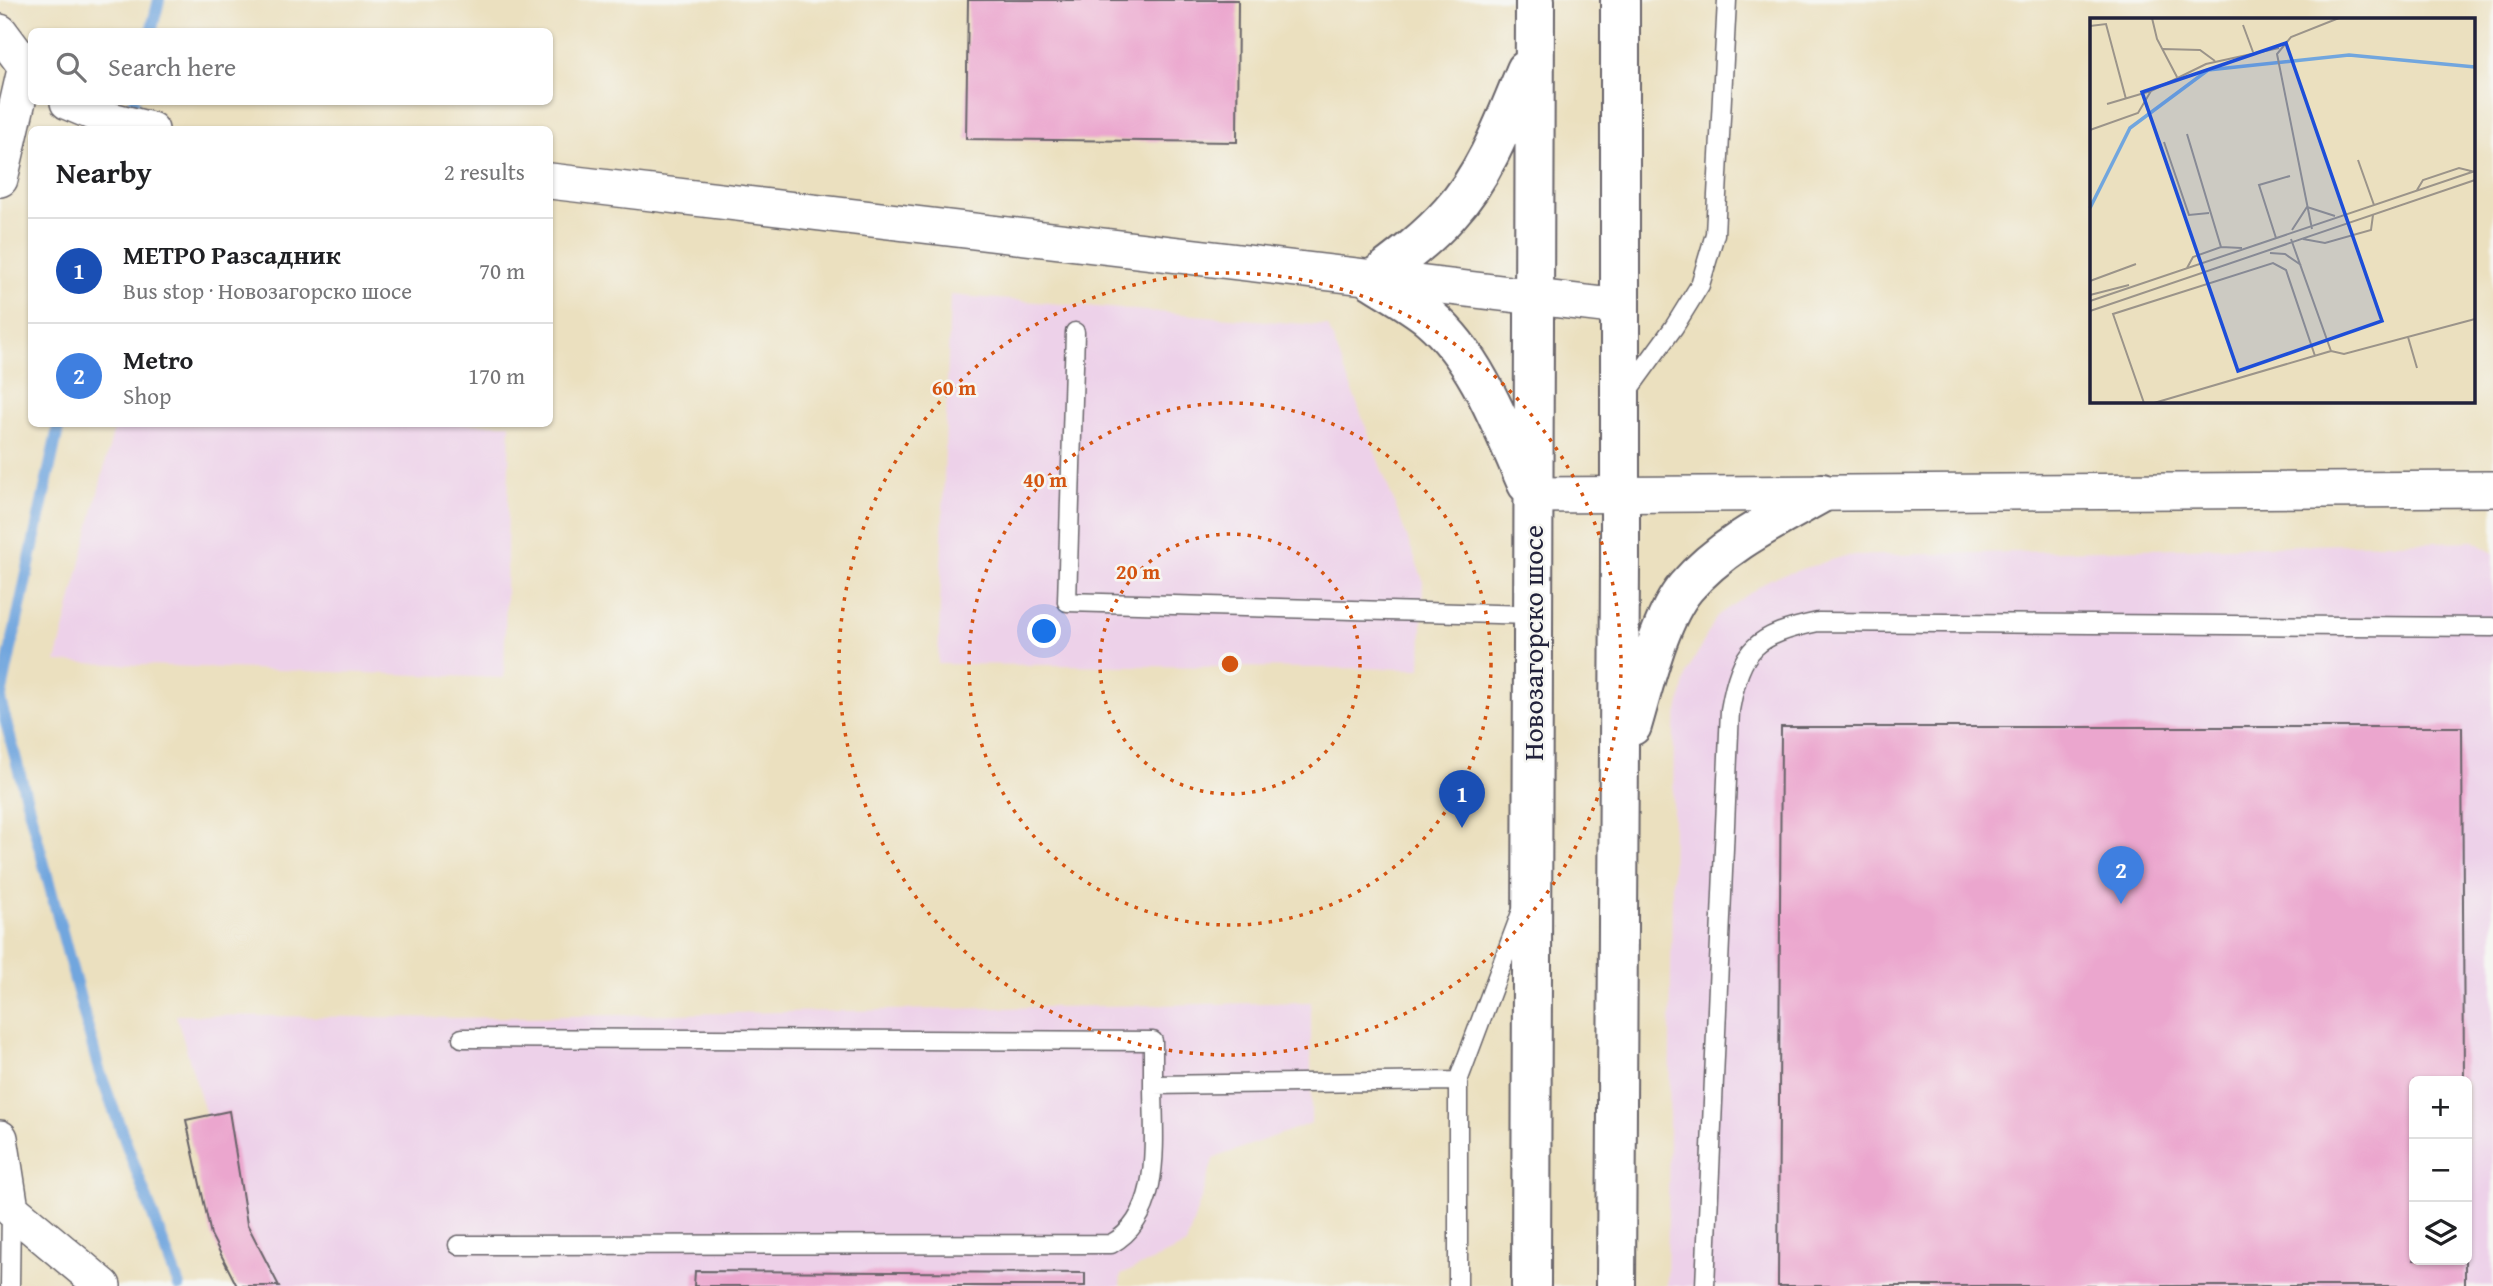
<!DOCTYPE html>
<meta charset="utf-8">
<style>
body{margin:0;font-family:"Gentium Book Plus",serif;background:#f2f2f2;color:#202124}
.controls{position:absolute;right:21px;bottom:21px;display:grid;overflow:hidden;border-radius:10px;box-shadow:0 2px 5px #0004}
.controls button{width:63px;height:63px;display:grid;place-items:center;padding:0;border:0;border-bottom:2px solid #e0e0e0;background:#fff;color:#202124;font:35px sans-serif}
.you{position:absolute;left:1045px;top:632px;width:24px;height:24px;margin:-18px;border:5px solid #fff;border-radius:50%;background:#1a73e8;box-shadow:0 0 0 10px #1a73e833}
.badge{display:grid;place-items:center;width:46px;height:46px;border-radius:50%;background:#d1495b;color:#fff;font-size:23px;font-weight:700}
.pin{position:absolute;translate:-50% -58px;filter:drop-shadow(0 2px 4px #0008)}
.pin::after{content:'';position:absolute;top:37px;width:24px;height:21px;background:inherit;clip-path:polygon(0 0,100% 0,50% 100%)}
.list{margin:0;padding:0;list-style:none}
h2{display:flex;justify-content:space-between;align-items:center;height:91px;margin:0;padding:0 28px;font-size:30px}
h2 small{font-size:23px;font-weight:400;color:#757577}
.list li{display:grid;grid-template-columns:46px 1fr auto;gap:21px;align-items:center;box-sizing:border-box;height:105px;padding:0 28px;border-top:2px solid #e0e0e0}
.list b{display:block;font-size:26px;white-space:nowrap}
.list p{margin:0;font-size:23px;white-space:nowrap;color:#757577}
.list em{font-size:23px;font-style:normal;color:#757577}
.icon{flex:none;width:38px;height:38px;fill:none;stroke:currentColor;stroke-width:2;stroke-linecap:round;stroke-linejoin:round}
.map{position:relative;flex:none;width:2493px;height:1286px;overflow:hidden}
.search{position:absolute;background:#fff;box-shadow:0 2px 5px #0004;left:28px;top:28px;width:525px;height:77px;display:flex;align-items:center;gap:18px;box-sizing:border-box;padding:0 24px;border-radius:10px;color:#757577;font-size:26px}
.panel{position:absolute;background:#fff;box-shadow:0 2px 5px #0004;left:28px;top:126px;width:525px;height:301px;border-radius:10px}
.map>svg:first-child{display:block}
.built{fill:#edd1e9;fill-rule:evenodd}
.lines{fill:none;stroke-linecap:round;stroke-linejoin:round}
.stream{stroke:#71a6de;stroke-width:12}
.building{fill:#eba6ce}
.service-casing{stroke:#686469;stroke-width:21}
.minor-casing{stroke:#686469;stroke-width:38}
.secondary-casing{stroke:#686469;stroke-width:42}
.service{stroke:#fff;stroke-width:18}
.minor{stroke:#fff;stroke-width:35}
.secondary{stroke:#fff;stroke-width:38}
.ring{fill:none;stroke:#d45411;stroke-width:3.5;stroke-dasharray:3.5 7}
.labels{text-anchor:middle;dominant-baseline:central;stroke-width:5;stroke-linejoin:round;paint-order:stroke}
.street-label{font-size:28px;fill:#22223b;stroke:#f6f6f2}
.inset-river{fill:none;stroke:#71a6de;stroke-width:3.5}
.inset-road{fill:none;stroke:#9b948a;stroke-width:2}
.view{fill:#1d4ed8;fill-opacity:0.15;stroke:#1d4ed8;stroke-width:3.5}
.inset-edge{fill:none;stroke:#22223b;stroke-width:3.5}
.centre{fill:#d45411;stroke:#f6f6f2;stroke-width:3.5}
.ring-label{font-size:21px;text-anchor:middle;font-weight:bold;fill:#d45411;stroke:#f6f6f2;stroke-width:5;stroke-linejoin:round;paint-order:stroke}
</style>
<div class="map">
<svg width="2493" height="1286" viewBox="0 0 2493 1286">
<rect width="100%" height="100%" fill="#f6f6f2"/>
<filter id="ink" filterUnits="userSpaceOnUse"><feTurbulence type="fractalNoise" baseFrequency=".0143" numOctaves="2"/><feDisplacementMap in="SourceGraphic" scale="14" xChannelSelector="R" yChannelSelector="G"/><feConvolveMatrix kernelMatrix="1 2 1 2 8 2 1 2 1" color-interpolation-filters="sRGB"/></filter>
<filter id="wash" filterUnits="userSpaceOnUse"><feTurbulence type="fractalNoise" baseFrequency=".00686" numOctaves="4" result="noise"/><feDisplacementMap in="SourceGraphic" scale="28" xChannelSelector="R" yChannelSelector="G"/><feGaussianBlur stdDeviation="1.57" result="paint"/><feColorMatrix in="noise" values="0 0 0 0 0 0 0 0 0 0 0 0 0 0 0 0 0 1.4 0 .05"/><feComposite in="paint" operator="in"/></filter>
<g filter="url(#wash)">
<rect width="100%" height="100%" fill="#ebe0bf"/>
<path class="built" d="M950,295l378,31 95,254 -2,89 -483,-5z
M115,424h395l-6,254 -448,-16z
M2474,541l19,12v733h-826l7,-557 13,-56 30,-57 53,-37 74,-23zM2414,1081h53v179h-53z
M1311,1002v121l-97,35 -28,87 -65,30 -1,11h-863l-81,-271 282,3z"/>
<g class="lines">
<path class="stream" d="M151,32l8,-32
M129,122l5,-20
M59,424l-59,276 99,370 80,216"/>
</g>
<g id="blocks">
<path class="building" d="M968,0h270l-1,142 -271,-3z
M1781,727h681l2,354h-50v179h51v26h-687z
M229,1111l18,113 32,62h-42l-26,-51 -25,-115z
M695,1271l390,2v13h-391z"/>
</g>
</g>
<g filter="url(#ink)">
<use href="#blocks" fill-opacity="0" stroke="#686469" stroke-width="2"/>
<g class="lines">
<g class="service-casing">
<path id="service" d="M1075,332l-8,270 465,13
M1626,393l48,-66 26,-42 15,-51 12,-234
M462,1038l691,3v44l305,-4
M458,1245l653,-1c53,-29 42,-107 42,-159
M10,1286l1,-77
M1458,1286v-205l63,-168
M1705,1286l25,-576c11,-63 26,-75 88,-88l675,5"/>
</g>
<g class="minor-casing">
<path id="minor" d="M0,32l32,43
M68,102l43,18 40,10
M0,179l25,-109
M550,181l1070,126
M1532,495l961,-6
M0,1138l11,71 92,77"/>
</g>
<g class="secondary-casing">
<path id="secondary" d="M1526,70c-20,48 -40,104 -76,143 -23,26 -50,46 -78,67 19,12 41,24 58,38 48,41 72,110 97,166
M1632,726c12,-40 27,-107 54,-139 36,-42 88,-67 136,-94
M1531,1286l4,-1286
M1616,1286l4,-722v-564"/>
</g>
<use href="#service" class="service"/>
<use href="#minor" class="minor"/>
<use href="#secondary" class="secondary"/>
</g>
</g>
<g class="ring">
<circle cx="1230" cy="664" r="130"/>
<circle cx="1230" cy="664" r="261"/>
<circle cx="1230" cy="664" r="391"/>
</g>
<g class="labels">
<g class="street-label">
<text transform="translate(1532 643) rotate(-90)">Новозагорско шосе</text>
</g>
</g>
<g transform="translate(2090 18)">
<rect width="385" height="385" fill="#ebe0bf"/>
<path class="inset-river" d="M0,190l40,-80 78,-58 141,-15 126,12"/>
<path class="inset-road" d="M62,0l5,21 20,38M153,7l10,27M0,8l16,-2 20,75M73,31l37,1 15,11M17,86l44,-13 55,-27 73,-16M0,112l48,-17 13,-22M97,116l34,113M74,124l25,73 20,-2M268,142l16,45M327,172l6,-10 36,-12 16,4M222,211l-35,-175 14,-17 48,-19M202,212l15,-23 28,9M186,220l-17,-53 31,-9M213,221l22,4 46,-13 2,-15M180,235l15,1 16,11M97,250l6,-11 28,-10 21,1M0,263l46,-17M0,277l39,-10M0,283l385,-130M0,293l385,-131M318,319l9,31M241,333l13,3 131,-35M54,385l-31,-89 160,-51 13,7 29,86M64,385l177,-52 -40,-112"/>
<path class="view" d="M196,25l96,278 -144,50 -96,-279z"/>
<rect width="385" height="385" class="inset-edge"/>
</g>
<circle cx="1230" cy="664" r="10" class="centre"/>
<g class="ring-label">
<text x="954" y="395">60 m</text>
<text x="1045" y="487">40 m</text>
<text x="1138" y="579">20 m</text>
</g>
</svg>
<div class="controls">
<button>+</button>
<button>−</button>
<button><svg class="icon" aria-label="layers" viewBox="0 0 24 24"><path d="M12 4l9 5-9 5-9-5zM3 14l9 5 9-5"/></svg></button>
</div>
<div class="you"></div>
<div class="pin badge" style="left:1462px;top:828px;background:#1a4fb4">1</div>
<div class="pin badge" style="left:2121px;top:904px;background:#3f7fe0">2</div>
<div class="search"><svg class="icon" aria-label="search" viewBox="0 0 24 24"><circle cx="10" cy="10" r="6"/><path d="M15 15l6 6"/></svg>Search here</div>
<section class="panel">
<h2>Nearby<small>2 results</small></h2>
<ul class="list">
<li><span class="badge" style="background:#1a4fb4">1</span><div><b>МЕТРО Разсадник</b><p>Bus stop · Новозагорско шосе</p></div><em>70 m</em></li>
<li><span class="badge" style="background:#3f7fe0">2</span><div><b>Metro</b><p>Shop</p></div><em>170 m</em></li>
</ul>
</section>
</div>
